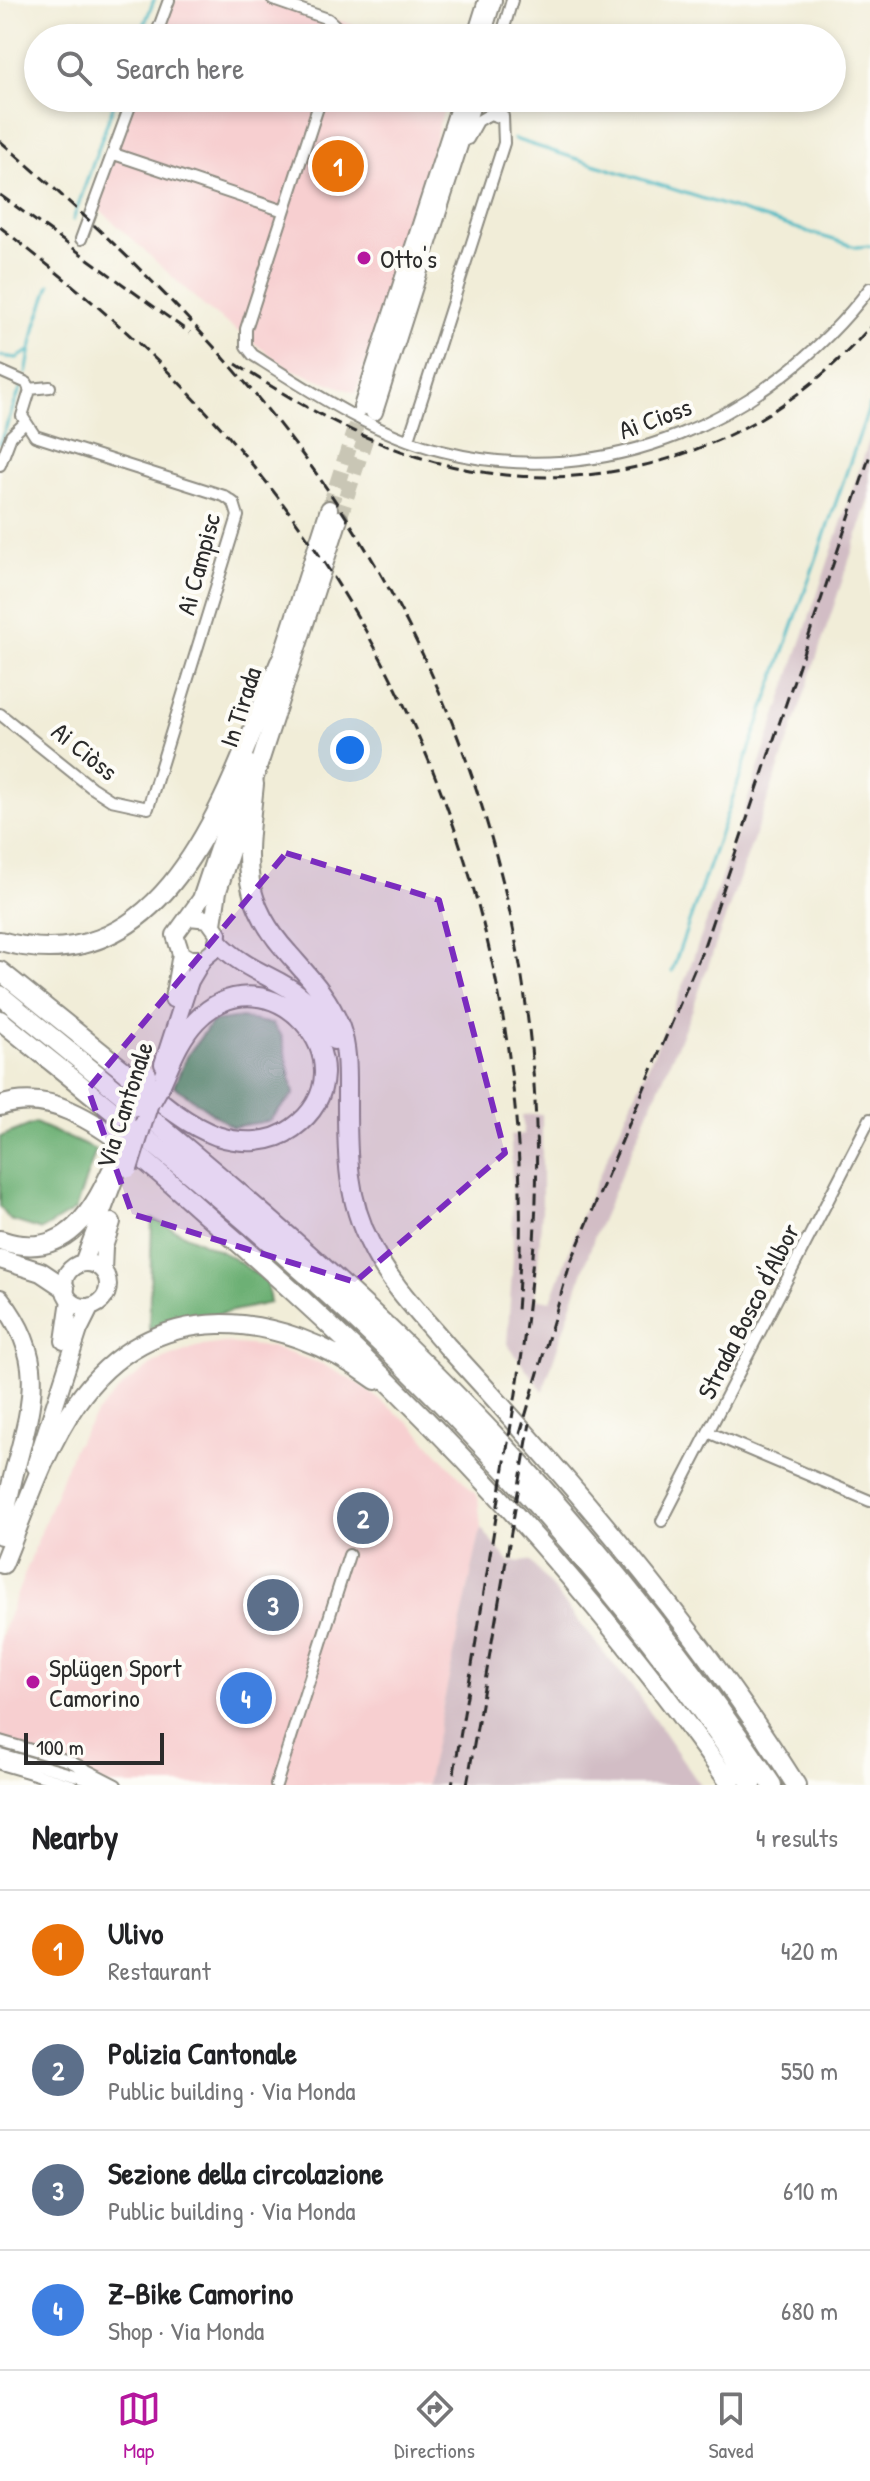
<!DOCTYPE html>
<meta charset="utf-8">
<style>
body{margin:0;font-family:"Patrick Hand",sans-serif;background:#f6f6f6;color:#202124}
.scale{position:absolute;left:24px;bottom:20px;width:140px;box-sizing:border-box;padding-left:8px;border:4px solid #2b2b2b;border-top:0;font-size:22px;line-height:28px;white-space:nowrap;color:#2b2b2b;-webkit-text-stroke:6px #fdfcf7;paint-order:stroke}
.you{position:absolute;left:350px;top:750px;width:28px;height:28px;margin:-20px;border:6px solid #fff;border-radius:50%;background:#1a73e8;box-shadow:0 0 0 12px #1a73e833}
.badge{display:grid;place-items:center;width:52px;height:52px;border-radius:50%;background:#b5179e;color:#fff;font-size:26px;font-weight:700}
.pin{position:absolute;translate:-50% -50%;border:4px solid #fff;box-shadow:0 2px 8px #0006}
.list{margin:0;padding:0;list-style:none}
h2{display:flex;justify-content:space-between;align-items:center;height:104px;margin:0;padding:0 32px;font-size:34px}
h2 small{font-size:26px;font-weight:400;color:#757577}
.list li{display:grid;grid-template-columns:52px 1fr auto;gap:24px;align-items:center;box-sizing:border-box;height:120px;padding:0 32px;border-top:2px solid #e0e0e0}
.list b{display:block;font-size:30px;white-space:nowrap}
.list p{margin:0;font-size:26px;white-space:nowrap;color:#757577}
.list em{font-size:26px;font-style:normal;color:#757577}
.icon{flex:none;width:44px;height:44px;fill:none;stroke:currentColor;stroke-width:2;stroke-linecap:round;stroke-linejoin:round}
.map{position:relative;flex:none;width:870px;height:1785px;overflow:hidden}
.search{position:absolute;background:#fff;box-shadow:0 4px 12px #0003;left:24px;right:24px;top:24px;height:88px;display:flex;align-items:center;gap:20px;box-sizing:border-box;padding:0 28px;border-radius:44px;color:#757577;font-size:30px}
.sheet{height:584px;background:#fff}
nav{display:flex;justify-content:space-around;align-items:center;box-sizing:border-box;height:112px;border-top:2px solid #e0e0e0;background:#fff;font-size:22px;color:#757577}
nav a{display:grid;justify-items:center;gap:4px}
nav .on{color:#b5179e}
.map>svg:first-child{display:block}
.built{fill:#f7cfd0}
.industrial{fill:#d2bdc5}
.forest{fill:#6db074;stroke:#4c6e50;stroke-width:2}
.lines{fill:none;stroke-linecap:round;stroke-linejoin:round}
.stream{stroke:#4ab8c2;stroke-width:3}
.primary-tunnel{stroke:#c9c6b5;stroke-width:16;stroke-dasharray:16 8;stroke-linecap:butt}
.minor-casing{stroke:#8e8c82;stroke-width:14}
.primary-casing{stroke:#8e8c82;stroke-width:20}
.motorway-casing{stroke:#8e8c82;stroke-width:22}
.minor{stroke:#fff;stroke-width:10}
.primary{stroke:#fff;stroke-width:16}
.motorway{stroke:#fff;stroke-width:18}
.rail{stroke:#2b2b2b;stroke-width:3;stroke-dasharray:12 6;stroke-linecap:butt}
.primary-bridge-casing{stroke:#8e8c82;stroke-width:20;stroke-linecap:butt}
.motorway-bridge-casing{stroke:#8e8c82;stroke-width:22;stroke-linecap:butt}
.primary-bridge{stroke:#fff;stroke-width:16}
.motorway-bridge{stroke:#fff;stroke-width:18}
.marked{fill:#7b2cbf;fill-opacity:0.2;stroke:#7b2cbf;stroke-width:6;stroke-dasharray:16 10;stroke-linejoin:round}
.poi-dot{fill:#b5179e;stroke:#fdfcf7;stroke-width:3}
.labels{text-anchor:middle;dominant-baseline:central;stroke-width:8;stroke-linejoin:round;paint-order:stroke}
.poi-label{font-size:26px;fill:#2b2b2b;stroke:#fdfcf7;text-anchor:start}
.street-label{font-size:26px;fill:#2b2b2b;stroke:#fdfcf7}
</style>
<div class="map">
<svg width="870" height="1785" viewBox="0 0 870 1785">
<rect width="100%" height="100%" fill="#fdfcf7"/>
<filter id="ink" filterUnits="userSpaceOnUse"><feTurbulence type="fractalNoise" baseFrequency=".0125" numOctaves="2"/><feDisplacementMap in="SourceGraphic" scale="16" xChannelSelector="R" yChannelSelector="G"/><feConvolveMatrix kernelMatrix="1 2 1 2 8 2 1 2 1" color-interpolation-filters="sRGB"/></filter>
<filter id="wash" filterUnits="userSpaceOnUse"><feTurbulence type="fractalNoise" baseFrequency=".006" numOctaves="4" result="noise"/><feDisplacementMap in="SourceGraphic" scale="32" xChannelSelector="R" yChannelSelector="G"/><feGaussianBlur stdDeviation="1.8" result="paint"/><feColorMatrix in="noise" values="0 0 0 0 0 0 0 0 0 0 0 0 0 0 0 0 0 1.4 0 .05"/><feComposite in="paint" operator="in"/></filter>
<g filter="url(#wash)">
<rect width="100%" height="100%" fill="#f1edd8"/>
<path class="built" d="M175,0h88l85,23 37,15h-226z
M134,98h313l-59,202 -32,93 -68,-25 -82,-60 -111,-103z
M225,1343l45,4 50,16 39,21 52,40 67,73 3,31 -55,257h-318l-108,-31v-116l73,-189 24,-36 25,-26 32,-24 42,-16z"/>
<path class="industrial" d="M870,438v60l-79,236 -99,277 -97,224 -52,156 -36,-47 6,-86 -2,-123 13,-1 -2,-19 20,-1v96l-7,88 16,3 32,-89 95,-213 28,-76z
M481,1528l28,34 21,-1 106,131 64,93h-274z"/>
<path class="forest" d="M241,1018l31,6 10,13 12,57 -25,27 -37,6 -58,-41 13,-30 25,-34z
M35,1123l61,27 -21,60 -33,20 -32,-10 -10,-13v-70z
M152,1219l76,36 39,26 3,22 -121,26z"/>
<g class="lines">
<path class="stream" d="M139,38l15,-38
M514,139l342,108 14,-1
M73,220l43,-122
M0,356l17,2 12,-7
M26,373l10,-48 14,-40
M0,443l22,-59
M672,971l198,-566"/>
</g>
</g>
<g filter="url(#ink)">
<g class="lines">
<path class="primary-tunnel" d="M329,509l33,-102
M339,519l35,-107"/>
<g class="minor-casing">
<path id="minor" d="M273,0l55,19 17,16
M345,35l15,-5 28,8
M155,38l14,-38
M472,38l12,-38
M501,38l11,-38
M321,98l-75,231v17l7,9c58,37 121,79 189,96 163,42 328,-32 428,-163
M468,139l10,-18 12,-7 12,4
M114,154l170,57
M81,239l52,-141
M0,371l27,12 3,7 -8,26 13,20 189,60 10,7 4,13 -90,292 -37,-8 -20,-13 -91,-73
M29,389l21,-2
M409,439l95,-296 -1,-27 -17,-18
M0,465l11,-29 13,-12
M710,1433l160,68
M662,1521l208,-402
M0,1741l69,20 47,24
M0,1754l106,30
M0,1764l72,21
M276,1785l73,-230"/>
</g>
<g class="primary-casing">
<path id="primary" d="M481,38l12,-38
M362,407l100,-309
M374,412l100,-314
M277,671l52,-162
M190,917l18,2 10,14 -1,14 -14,12h-13l-9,-5 -6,-19 26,-36 46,-137
M213,924l5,-33 121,-372
M173,999l8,-45
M163,1064l27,-83 13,-22
M83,1263l33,-88
M64 1285a22 22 0 1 1 44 0a22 22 0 1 1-44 0Z
M103,1271l1,-24 8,-25
M64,1341l6,-41
M35,1466l44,-136 12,-24"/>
</g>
<g class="motorway-casing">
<path id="motorway" d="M254,784c-7,70 -18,112 34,169 20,23 41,44 52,74 8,22 7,47 7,71 0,52 -1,100 24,147 18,38 49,69 76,101 34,37 68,75 101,113 90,103 175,210 248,326
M0,941c173,48 230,-160 280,-279
M218,942c43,45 82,30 116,98
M0,971c41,33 82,66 123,99 29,24 58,53 94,66 25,8 54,8 76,-8 85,-62 -24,-184 -97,-107 -17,18 -25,41 -35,63
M0,995c137,112 277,224 404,348 138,134 261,282 368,442
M0,1020c111,90 224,179 330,276 158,145 304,309 422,489
M0,1106c24,-8 48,-5 70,5 52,23 105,77 148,114 192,165 367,353 513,560
M0,1240c67,23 94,-30 117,-81
M0,1259l41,13 24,16
M0,1299c45,57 34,99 17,163 -7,24 -11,49 -16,73
M3,1564c22,-53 40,-113 73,-160 76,-110 203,-95 300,-24"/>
</g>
<use href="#minor" class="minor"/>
<use href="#primary" class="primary"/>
<use href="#motorway" class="motorway"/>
<path class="rail" d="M0,141c113,97 222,203 310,324 159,217 239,489 225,758 -4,89 -20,176 -34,263 -16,100 -32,199 -49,299
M0,195l190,138
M0,227c71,56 141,113 202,180 226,242 340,574 315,904
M236,364c59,38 122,75 189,95 163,49 335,-5 445,-132
M520,1434l50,-170 133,-315 167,-494
M467,1785l63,-362"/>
<g class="primary-bridge-casing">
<path id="primary-bridge" d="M138,1107l10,-33
M129,1169l25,-79"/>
</g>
<g class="motorway-bridge-casing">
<path id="motorway-bridge" d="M152,1100l9,-16
M117,1159l14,-31"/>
</g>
<use href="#primary-bridge" class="primary-bridge"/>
<use href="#motorway-bridge" class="motorway-bridge"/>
</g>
</g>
<path class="marked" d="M286,853l153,47 66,253 -150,129 -223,-68 -44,-125z"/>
<g class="poi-dot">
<circle cx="364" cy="258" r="8"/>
<circle cx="33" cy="1682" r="8"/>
</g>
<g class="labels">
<g class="poi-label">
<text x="380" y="258">Otto's</text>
<text x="49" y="1667">Splügen Sport<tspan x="49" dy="30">Camorino</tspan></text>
</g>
<g class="street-label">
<text transform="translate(655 418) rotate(-20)">Ai Cioss</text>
<text transform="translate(198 564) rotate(-75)">Ai Campisc</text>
<text transform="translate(240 707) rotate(-72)">In Tirada</text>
<text transform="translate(85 751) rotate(39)">Ai Ciòss</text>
<text transform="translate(124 1105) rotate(-72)">Via Cantonale</text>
<text transform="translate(748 1311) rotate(-63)">Strada Bosco d'Albor</text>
</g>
</g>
</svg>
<div class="scale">100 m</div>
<div class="you"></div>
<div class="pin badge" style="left:338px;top:166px;background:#e8710a">1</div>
<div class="pin badge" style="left:363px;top:1518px;background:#5c6f8a">2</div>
<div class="pin badge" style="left:273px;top:1605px;background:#5c6f8a">3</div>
<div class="pin badge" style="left:246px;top:1698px;background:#3f7fe0">4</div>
<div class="search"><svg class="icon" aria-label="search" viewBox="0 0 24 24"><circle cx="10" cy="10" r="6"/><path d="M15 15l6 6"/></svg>Search here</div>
</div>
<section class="sheet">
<h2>Nearby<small>4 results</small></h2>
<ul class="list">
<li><span class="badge" style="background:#e8710a">1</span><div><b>Ulivo</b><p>Restaurant</p></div><em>420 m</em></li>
<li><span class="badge" style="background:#5c6f8a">2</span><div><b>Polizia Cantonale</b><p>Public building · Via Monda</p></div><em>550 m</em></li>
<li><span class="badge" style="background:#5c6f8a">3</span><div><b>Sezione della circolazione</b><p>Public building · Via Monda</p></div><em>610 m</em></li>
<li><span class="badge" style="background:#3f7fe0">4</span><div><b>Z-Bike Camorino</b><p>Shop · Via Monda</p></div><em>680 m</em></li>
</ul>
</section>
<nav>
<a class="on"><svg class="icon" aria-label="map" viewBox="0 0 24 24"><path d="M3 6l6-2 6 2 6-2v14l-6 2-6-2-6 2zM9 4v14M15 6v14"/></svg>Map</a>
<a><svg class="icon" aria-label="directions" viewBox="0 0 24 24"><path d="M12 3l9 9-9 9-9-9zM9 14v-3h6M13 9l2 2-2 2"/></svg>Directions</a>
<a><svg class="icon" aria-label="saved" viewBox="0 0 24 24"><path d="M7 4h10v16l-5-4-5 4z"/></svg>Saved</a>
</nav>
